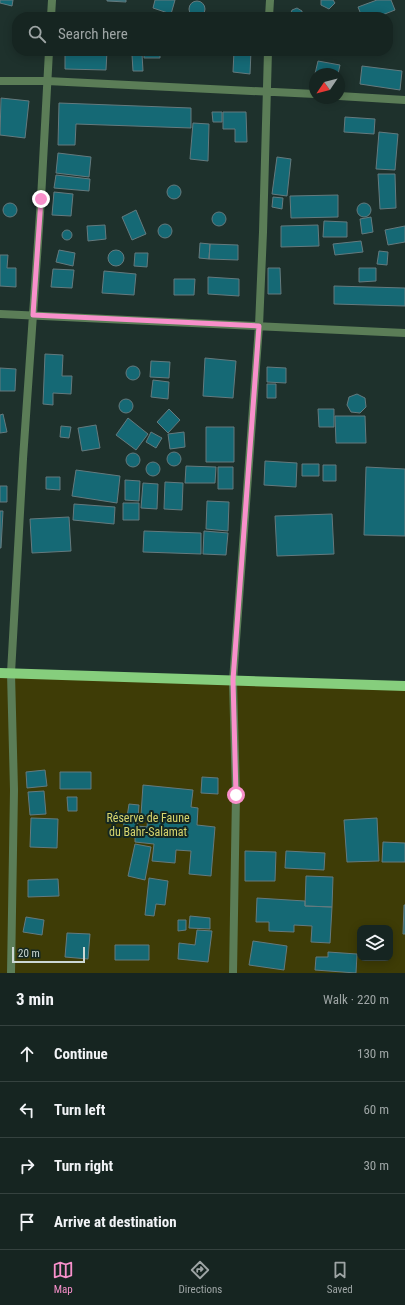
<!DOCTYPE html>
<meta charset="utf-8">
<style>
body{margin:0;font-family:"Roboto Condensed",sans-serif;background:#1f2d2a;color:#f1f3f6}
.controls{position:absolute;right:12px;bottom:12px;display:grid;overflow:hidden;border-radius:8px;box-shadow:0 2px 10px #0003}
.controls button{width:36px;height:36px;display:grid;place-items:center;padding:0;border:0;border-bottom:1px solid #35423f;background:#162521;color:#f1f3f6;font:20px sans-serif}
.compass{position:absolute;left:309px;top:68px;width:36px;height:36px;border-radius:50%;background:#162521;box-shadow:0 2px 10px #0003;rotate:235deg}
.scale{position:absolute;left:12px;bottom:10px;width:73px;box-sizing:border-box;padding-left:4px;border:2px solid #ccd8d4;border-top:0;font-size:11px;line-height:14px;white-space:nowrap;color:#ccd8d4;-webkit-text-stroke:3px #142722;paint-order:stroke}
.stop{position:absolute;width:12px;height:12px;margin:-9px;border:3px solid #f890cb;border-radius:50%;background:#fff}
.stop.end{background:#f890cb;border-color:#fff;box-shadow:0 1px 4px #0008}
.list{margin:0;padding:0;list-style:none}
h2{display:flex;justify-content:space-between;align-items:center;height:52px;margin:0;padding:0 16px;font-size:17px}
h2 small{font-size:13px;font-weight:400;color:#9ea5a5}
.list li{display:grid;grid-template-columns:26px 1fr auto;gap:12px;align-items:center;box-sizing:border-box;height:56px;padding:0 16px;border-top:1px solid #35423f}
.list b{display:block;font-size:15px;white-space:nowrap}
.list em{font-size:13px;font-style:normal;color:#9ea5a5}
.icon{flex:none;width:22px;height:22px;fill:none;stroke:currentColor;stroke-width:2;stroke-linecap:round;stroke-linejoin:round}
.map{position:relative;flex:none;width:405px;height:973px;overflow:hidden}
.search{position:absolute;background:#162521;box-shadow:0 2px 10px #0003;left:12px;right:12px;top:12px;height:44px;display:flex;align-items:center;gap:10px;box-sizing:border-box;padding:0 14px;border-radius:16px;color:#9ea5a5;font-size:15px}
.sheet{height:276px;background:#162521}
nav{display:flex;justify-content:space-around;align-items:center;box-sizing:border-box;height:56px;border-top:1px solid #35423f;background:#162521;font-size:11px;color:#9ea5a5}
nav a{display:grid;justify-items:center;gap:2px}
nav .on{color:#f890cb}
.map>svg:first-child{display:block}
.green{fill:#3e3c06;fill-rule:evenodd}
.building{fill:#156975;stroke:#647a7e}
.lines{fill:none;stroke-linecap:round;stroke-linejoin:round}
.street{stroke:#5b7d57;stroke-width:8}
.primary{stroke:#86ce7d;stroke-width:10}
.route{stroke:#f890cb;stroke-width:5}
.labels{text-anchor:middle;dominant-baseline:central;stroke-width:4;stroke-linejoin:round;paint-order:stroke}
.park-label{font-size:12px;fill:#d7d56e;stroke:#142722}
</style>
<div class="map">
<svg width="405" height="973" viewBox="0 0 405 973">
<rect width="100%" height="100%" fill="#1e312c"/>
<path class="green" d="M0,673l405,12v288h-405zM360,928h30v30h-30z"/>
<path class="building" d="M0,0h13l-1,6 -12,-3z
M107,0h19v2l-19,-1z
M155,0h20l-4,14 -18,-6z
M321,0h12l2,3 -6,6 -8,-4z
M377,0h14l4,10 -18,7h-15l-4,-10z
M189 9a8 8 0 1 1 16 0a8 8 0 1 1-16 0Z
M297,8l5,3v6h-11l-1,-2 2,-5z
M310,13h5l2,4h-10z
M65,51h42l-1,19 -41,-1z
M144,51h16v7h-16z
M234,51h17l-1,23 -17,-2z
M142,54l1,17h-10l-1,-16z
M318,61l22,4 -2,9h-23z
M362,66l40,5 -2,19 -40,-6z
M1,98l28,3 -4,37 -25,-3z
M59,103l132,5v20l-115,-4 -1,21h-17z
M212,112h10v10h-9z
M223,112h23l1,30h-12v-13h-12z
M345,117l30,2 -1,15 -30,-2z
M193,123l16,1 -1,37 -18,-2z
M379,132l19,2 -3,36 -19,-1z
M58,153l33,4 -2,20 -33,-4z
M277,157l14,2 -4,37 -15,-2z
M378,174h17l1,34 -16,1z
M56,175l34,4 -1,12 -35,-3z
M167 192a7 7 0 1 1 14 0a7 7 0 1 1-14 0Z
M54,192l19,2 -2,22 -19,-1z
M338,195v22l-47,1 -1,-22z
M273,197l10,1 -1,11 -10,-2z
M357 210a7 7 0 1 1 14 0a7 7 0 1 1-14 0Z
M3 210a7 7 0 1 1 14 0a7 7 0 1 1-14 0Z
M136,210l10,24 -14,6 -10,-23z
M212 219a7 7 0 1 1 14 0a7 7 0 1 1-14 0Z
M371,217l2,15 -11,2 -2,-15z
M324,221l23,1v15h-24z
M158 231a7 7 0 1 1 14 0a7 7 0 1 1-14 0Z
M105,225l1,14 -18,2 -1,-15z
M318,225l1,21 -38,1v-21z
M405,226v16l-17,3 -3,-15z
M62 235a5 5 0 1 1 10 0a5 5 0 1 1-10 0Z
M361,241l2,11 -28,3 -2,-11z
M200,243l10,1 -1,15 -10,-1z
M210,244l28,1v15l-29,-1z
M108 258a8 8 0 1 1 16 0a8 8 0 1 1-16 0Z
M59,250l16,3 -2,13 -17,-4z
M379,251l9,1 -1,13 -10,-1z
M135,253h13l-1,14 -13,-1z
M0,255h8l-1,13h9v19l-16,-1z
M268,268h12l1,26h-13z
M359,268h17v13l-17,1z
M53,269l21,1 -2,18 -21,-1z
M104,271l32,3 -2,21 -32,-2z
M208,277l31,2v17l-31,-2z
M174,279h21l-1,16h-20z
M334,286l71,2v18l-71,-2z
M45,354l18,1 -1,21h10l-1,18 -18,-1v12l-10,-1z
M205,358l31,3 -3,37 -30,-2z
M151,361l19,1 -1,16 -19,-1z
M126 373a7 7 0 1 1 14 0a7 7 0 1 1-14 0Z
M267,367l19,1v15l-19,-1z
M0,368l16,1 -1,22h-15z
M153,380l16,2 -1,17 -17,-2z
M267,384h9v14h-9z
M357,394l8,4 1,9 -6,6 -9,-1 -4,-7 2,-8z
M119 406a7 7 0 1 1 14 0a7 7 0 1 1-14 0Z
M169,409l11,11 -12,13 -11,-11z
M318,409h16v18h-15z
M3,414l4,18 -7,1v-18z
M335,416h30l1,27h-30z
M128,418l20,16 -12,16 -20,-15z
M96,425l4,23 -18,3 -4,-23z
M61,426l10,1 -2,11 -9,-1z
M206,427h28v35h-28z
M151,432l11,6 -6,10 -10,-6z
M184,432l1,15 -15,2 -2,-15z
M167 459a7 7 0 1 1 14 0a7 7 0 1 1-14 0Z
M126 460a7 7 0 1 1 14 0a7 7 0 1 1-14 0Z
M265,461l32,2 -1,24 -32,-2z
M146 469a7 7 0 1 1 14 0a7 7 0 1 1-14 0Z
M302,464h17v12h-17z
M323,465h13v16h-13z
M186,466l30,1 -1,16h-30z
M218,467h15v22h-15z
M366,467l39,2v67l-41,-1z
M76,470l44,6 -3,27 -45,-7z
M46,477h14v13l-14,-1z
M125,480l15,1 -1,20 -14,-1z
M165,482l18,1 -1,27 -18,-1z
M143,483l15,1 -1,25 -16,-1z
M0,486h7v16h-7z
M207,501l22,1 -1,29 -22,-2z
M123,503h16v17h-16z
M74,504l41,3 -1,17 -41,-4z
M0,511h3l-2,37h-1z
M332,514l2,40 -57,2 -2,-40z
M69,517l2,34 -39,2 -2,-34z
M144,531l57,2v21l-58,-2z
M204,531l24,2 -2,22 -23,-1z
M45,770l2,16 -20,2 -1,-16z
M60,772h31v17h-31z
M202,777l16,1v16l-17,-1z
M143,785l50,5 -2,17 7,1 -1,17 18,2 -4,49 -22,-2 2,-23 -15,-1 -1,13 -23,-2 2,-17 -19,-2v-5l-12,-1 1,-15 14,1 -1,4 10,1 1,-11 -7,-1z
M44,791l2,23 -16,1 -2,-23z
M67,797h10v14h-9z
M129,804l10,1 -1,14 -11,-2z
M31,818l27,1 -1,29 -27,-1z
M377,818l2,43 -32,1 -3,-42z
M383,842l22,1v19h-23z
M135,844l16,3 -6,33 -17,-4z
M245,851l31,1 -1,29h-30z
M286,851l39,2 -1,17 -39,-2z
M306,876l27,1 -1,30 -27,-1z
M149,878l19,3 -3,24 -9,-1 -2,12 -9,-1z
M58,879l1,17 -31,1v-17z
M257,898l48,3v5l27,1 -2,36 -19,-1 1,-16 -18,-1v7l-25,-1v-9h-13z
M404,905h1v29h-2z
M190,916l20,2v11l-21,-1z
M26,917l18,3 -2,15 -19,-3z
M178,920h8v10l-8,1z
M197,930l15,1 -4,31 -30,-3 1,-16 16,2z
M67,933l23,1 -2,25 -23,-2z
M253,941l34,5 -3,24 -35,-5z
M115,945h34v15h-34z
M328,952l29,2 -1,19 -41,-3 1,-13h12z"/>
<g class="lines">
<path class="street" d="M51,17l1,-17
M269,17l1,-17
M0,81h47l268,13
M339,96l66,4
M0,314l405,19
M11,973l3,-183 -3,-117 12,-214 18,-260 8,-148
M233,973l3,-178 -3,-114 26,-355 4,-94 5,-181"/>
<path class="primary" d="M0,673l405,13"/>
</g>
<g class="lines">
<path class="route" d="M41,199l-8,116 226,11 -26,354 3,115"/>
</g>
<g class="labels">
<g class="park-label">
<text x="148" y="818">Réserve de Faune<tspan x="148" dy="14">du Bahr-Salamat</tspan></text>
</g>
</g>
</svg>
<div class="controls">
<button><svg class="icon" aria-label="layers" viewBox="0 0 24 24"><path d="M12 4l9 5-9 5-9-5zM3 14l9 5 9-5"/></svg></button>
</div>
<svg class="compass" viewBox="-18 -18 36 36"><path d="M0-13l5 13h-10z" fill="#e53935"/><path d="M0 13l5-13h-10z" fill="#9ea5a5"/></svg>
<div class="scale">20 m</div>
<div class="stop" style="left:236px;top:795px"></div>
<div class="stop end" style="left:41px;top:199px"></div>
<div class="search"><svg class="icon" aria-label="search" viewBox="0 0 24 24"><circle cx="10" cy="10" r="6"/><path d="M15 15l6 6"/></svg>Search here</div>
</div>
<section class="sheet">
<h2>3 min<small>Walk · 220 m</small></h2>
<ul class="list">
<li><svg class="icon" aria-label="ahead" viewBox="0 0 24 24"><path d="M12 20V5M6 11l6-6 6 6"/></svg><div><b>Continue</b></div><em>130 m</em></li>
<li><svg class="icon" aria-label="left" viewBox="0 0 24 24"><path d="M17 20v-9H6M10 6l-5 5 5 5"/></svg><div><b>Turn left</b></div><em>60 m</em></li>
<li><svg class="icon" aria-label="right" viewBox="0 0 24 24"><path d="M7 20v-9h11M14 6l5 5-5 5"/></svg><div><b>Turn right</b></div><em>30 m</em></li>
<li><svg class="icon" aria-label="arrive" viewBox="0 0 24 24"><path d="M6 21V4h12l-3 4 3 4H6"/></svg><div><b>Arrive at destination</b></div></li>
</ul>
</section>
<nav>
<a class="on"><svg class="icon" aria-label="map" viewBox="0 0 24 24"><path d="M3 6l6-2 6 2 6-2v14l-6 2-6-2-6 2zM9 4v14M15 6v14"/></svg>Map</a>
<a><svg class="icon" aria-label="directions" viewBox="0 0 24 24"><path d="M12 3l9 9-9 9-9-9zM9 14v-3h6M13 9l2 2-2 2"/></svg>Directions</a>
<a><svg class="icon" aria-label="saved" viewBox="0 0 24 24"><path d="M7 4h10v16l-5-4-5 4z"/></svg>Saved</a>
</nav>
